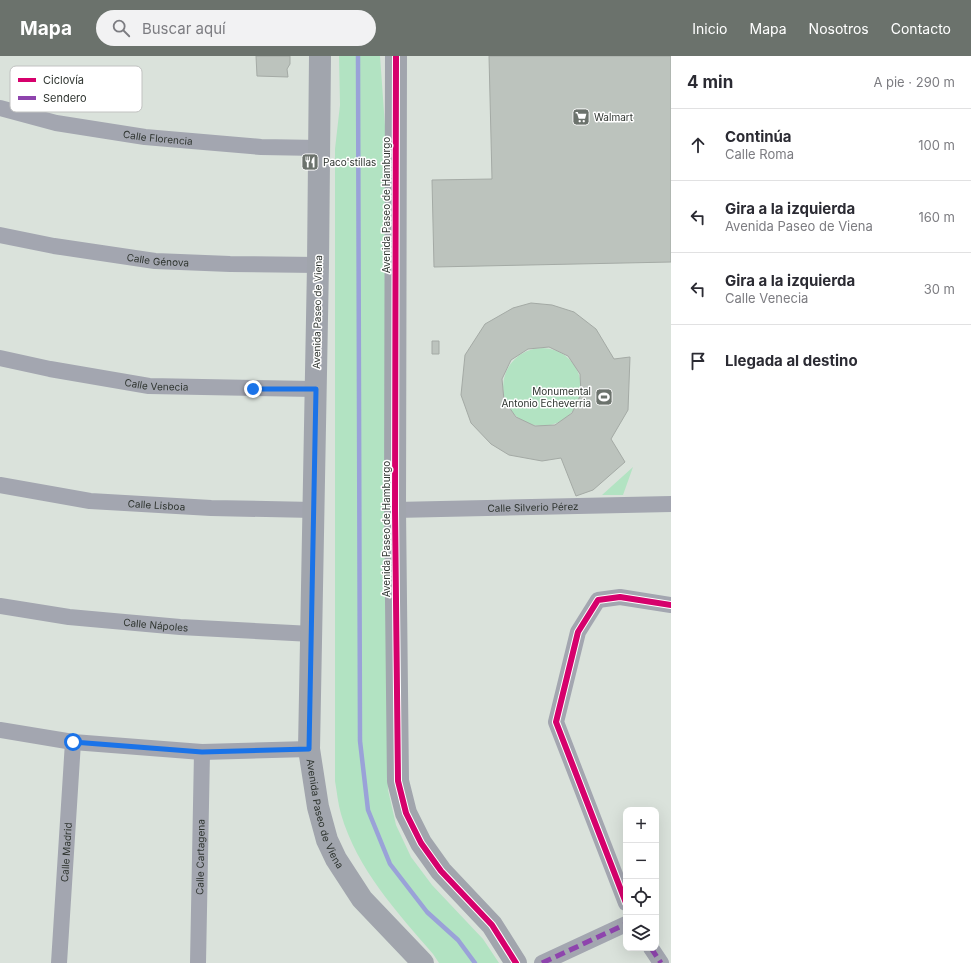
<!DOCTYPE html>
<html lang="es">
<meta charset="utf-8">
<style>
body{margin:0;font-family:Inter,sans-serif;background:#f2f2f3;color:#2b2b33}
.controls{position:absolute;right:12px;bottom:12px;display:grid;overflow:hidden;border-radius:8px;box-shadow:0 4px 16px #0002}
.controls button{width:36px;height:36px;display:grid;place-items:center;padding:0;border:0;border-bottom:1px solid #e1e1e2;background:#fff;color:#2b2b33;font:20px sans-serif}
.stop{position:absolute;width:12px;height:12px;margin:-9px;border:3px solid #1a73e8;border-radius:50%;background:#fff}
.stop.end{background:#1a73e8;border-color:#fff;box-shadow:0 1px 4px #0008}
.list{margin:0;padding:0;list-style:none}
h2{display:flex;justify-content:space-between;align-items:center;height:52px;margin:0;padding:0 16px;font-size:17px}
h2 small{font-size:13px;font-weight:400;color:#7c7c81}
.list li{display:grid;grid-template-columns:26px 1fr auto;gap:12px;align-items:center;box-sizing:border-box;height:72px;padding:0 16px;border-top:1px solid #e1e1e2}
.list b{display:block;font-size:15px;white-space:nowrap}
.list p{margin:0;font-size:13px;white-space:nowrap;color:#7c7c81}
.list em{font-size:13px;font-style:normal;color:#7c7c81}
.icon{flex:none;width:22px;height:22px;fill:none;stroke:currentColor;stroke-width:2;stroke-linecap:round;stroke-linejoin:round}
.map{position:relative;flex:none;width:671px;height:907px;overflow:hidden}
header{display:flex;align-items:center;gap:24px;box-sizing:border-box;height:56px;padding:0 20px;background:#6b726c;color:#fff}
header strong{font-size:19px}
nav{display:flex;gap:22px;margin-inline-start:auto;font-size:14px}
.search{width:280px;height:36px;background:#f2f2f3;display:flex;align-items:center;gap:10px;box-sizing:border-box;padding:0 14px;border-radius:22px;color:#7c7c81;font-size:15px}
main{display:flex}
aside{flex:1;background:#fff}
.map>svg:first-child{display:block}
.green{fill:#b2e3c2}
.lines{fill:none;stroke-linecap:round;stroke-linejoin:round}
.stream{stroke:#9aa2d8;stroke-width:4.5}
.building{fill:#bcc3bd;stroke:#a4aaa5;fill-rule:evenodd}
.street{stroke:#a3a6b0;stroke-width:16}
.secondary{stroke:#a1a5ad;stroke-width:22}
.quiet{stroke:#8e44ad;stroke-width:5;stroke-dasharray:10 5;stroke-linecap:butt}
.cycleway-casing{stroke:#fff;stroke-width:8}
.cycleway{stroke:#d6006c;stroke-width:6}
.route{stroke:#1a73e8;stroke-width:5}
.labels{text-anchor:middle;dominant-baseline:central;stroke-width:3;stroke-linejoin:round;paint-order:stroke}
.poi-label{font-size:10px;fill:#2f3530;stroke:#fff;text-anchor:start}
.street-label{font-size:10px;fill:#2f3530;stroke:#fff}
.key{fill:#fff;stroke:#c1c2c1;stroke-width:1}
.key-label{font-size:11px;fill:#2f3530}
</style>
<header>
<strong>Mapa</strong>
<div class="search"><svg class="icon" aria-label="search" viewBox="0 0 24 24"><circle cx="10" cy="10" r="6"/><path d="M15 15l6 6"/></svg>Buscar aquí</div>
<nav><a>Inicio</a><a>Mapa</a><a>Nosotros</a><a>Contacto</a></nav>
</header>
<main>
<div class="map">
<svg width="671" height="907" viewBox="0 0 671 907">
<rect width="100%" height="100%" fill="#dae2db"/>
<path class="green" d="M339,0h41l7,98 1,636 8,35 15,32 21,28 51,54 16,24h-60l-6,-9c-36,-42 -76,-85 -92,-140 -3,-10 -4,-22 -6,-33v-632l5,-44z
M503 331a39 39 0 1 1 78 0a39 39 0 1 1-78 0Z
M633,411l-10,28h-21z"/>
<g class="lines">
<path class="stream" d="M358,0l2,685 8,69 22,54 37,48 31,28 17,23"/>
</g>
<path class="building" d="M256,0h34v8l-3,5 1,8 -31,-1z
M489,0h182v206l-237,5 -2,-87 60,-1z
M531,247l21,2 22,7 22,17 18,30 16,-2 -2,53 -17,29 14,23 -32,28 -17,6 -15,-38 -19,3 -33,-6 -18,-11 -20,-21 -10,-28 4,-40 20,-31 28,-16zM549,291l19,9 12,18 1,20 -9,19 -17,12 -20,1 -19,-9 -12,-17 -2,-21 9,-19 17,-11z
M432,285h7v13h-7z"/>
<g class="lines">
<g class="street">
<path id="s1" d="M0,52l56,15 89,14 116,10 58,1"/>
<path id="s2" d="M0,179l54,11 101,15 75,3 88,1"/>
<path id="s3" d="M0,302l50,11 99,17 166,3"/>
<path id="s4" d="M0,429l90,16 121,7 103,2"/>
<path id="s5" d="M395,454l276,-6"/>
<path id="s6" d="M0,550l69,11 111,10 132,7"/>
<path d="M0,674l73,12 129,10 107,-3"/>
<path d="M626,847l-70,-181 22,-90 20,-32 22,-3 51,8"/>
<path d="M651,892l10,15"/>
<path id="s7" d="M59,907l14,-221"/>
<path id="s8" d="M198,907l4,-211"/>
<path d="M542,907l84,-39"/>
</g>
<g class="secondary">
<path id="s9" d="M320,0l-2,209 -9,484 9,58 9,33 9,19 26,40 61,64"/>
<path d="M396,0l-1,454 3,271 8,32 15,30 20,28 51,54 24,38"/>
</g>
<path class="quiet" d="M651,892l10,15
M542,907l84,-39"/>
<g class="cycleway-casing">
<path id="cycleway" d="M396,0l-1,454 3,271 8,32 15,30 20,28 51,54 24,38
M626,847l-70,-181 22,-90 20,-32 22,-3 51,8"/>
</g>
<use href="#cycleway" class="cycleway"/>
</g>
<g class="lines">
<path class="route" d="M73,686l129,10 107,-3 7,-360h-63"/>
</g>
<defs>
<g id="supermarket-square" transform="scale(0.9)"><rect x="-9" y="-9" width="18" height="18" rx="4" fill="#6b726c" stroke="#fff"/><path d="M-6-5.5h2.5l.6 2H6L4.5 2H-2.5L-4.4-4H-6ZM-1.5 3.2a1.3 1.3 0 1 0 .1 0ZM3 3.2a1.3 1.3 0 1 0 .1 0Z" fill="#fff"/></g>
<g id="restaurant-square" transform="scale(0.9)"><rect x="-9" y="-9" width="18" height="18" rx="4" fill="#6b726c" stroke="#fff"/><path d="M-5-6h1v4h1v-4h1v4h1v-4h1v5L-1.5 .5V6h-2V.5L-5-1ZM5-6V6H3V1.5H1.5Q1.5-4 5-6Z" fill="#fff"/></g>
<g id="stadium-square" transform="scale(0.9)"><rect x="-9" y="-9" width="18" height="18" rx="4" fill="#6b726c" stroke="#fff"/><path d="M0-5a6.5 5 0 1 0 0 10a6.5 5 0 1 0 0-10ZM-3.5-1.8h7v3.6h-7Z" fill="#fff"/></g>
</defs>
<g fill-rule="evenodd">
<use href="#supermarket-square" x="581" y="61"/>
<use href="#restaurant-square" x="310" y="106"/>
<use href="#stadium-square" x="604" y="341"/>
</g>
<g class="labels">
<g class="poi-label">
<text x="594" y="61">Walmart</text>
<text x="323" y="106">Paco'stillas</text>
<text x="591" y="335" text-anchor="end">Monumental<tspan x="591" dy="12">Antonio Echeverria</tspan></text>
</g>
<g class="street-label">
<text stroke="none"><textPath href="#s1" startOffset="161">Calle Florencia</textPath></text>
<text transform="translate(386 149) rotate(-90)">Avenida Paseo de Hamburgo</text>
<text stroke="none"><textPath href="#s2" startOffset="160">Calle Génova</textPath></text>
<text transform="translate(317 256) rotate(-89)">Avenida Paseo de Viena</text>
<text stroke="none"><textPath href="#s3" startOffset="159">Calle Venecia</textPath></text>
<text stroke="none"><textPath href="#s4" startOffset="158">Calle Lisboa</textPath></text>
<text stroke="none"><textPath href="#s5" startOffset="138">Calle Silverio Pérez</textPath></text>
<text transform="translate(386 473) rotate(-90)">Avenida Paseo de Hamburgo</text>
<text stroke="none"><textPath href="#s6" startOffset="157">Calle Nápoles</textPath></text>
<text stroke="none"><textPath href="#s9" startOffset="760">Avenida Paseo de Viena</textPath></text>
<text stroke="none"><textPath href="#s7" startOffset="111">Calle Madrid</textPath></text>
<text stroke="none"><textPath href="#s8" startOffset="106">Calle Cartagena</textPath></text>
</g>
</g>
<rect x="10" y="10" width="132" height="46" rx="6" class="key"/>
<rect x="18" y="22" width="18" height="4" fill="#d6006c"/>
<rect x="18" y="40" width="18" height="4" fill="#8e44ad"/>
<g class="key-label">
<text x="43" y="28">Ciclovía</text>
<text x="43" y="46">Sendero</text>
</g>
</svg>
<div class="controls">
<button>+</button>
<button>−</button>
<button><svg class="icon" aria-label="locate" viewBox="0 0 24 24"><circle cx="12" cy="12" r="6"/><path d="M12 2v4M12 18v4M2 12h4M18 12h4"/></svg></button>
<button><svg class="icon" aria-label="layers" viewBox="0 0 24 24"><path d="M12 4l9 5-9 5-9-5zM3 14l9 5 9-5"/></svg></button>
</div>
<div class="stop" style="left:73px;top:686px"></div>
<div class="stop end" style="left:253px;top:333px"></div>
</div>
<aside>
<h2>4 min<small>A pie · 290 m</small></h2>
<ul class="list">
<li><svg class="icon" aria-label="ahead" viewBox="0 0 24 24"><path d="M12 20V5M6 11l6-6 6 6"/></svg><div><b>Continúa</b><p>Calle Roma</p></div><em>100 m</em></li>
<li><svg class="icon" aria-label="left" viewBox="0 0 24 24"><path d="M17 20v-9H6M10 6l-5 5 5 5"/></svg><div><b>Gira a la izquierda</b><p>Avenida Paseo de Viena</p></div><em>160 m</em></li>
<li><svg class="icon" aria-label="left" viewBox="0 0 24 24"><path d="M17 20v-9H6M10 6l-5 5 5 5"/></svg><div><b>Gira a la izquierda</b><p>Calle Venecia</p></div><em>30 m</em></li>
<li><svg class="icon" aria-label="arrive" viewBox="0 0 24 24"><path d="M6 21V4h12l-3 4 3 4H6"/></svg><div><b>Llegada al destino</b></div></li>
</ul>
</aside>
</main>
